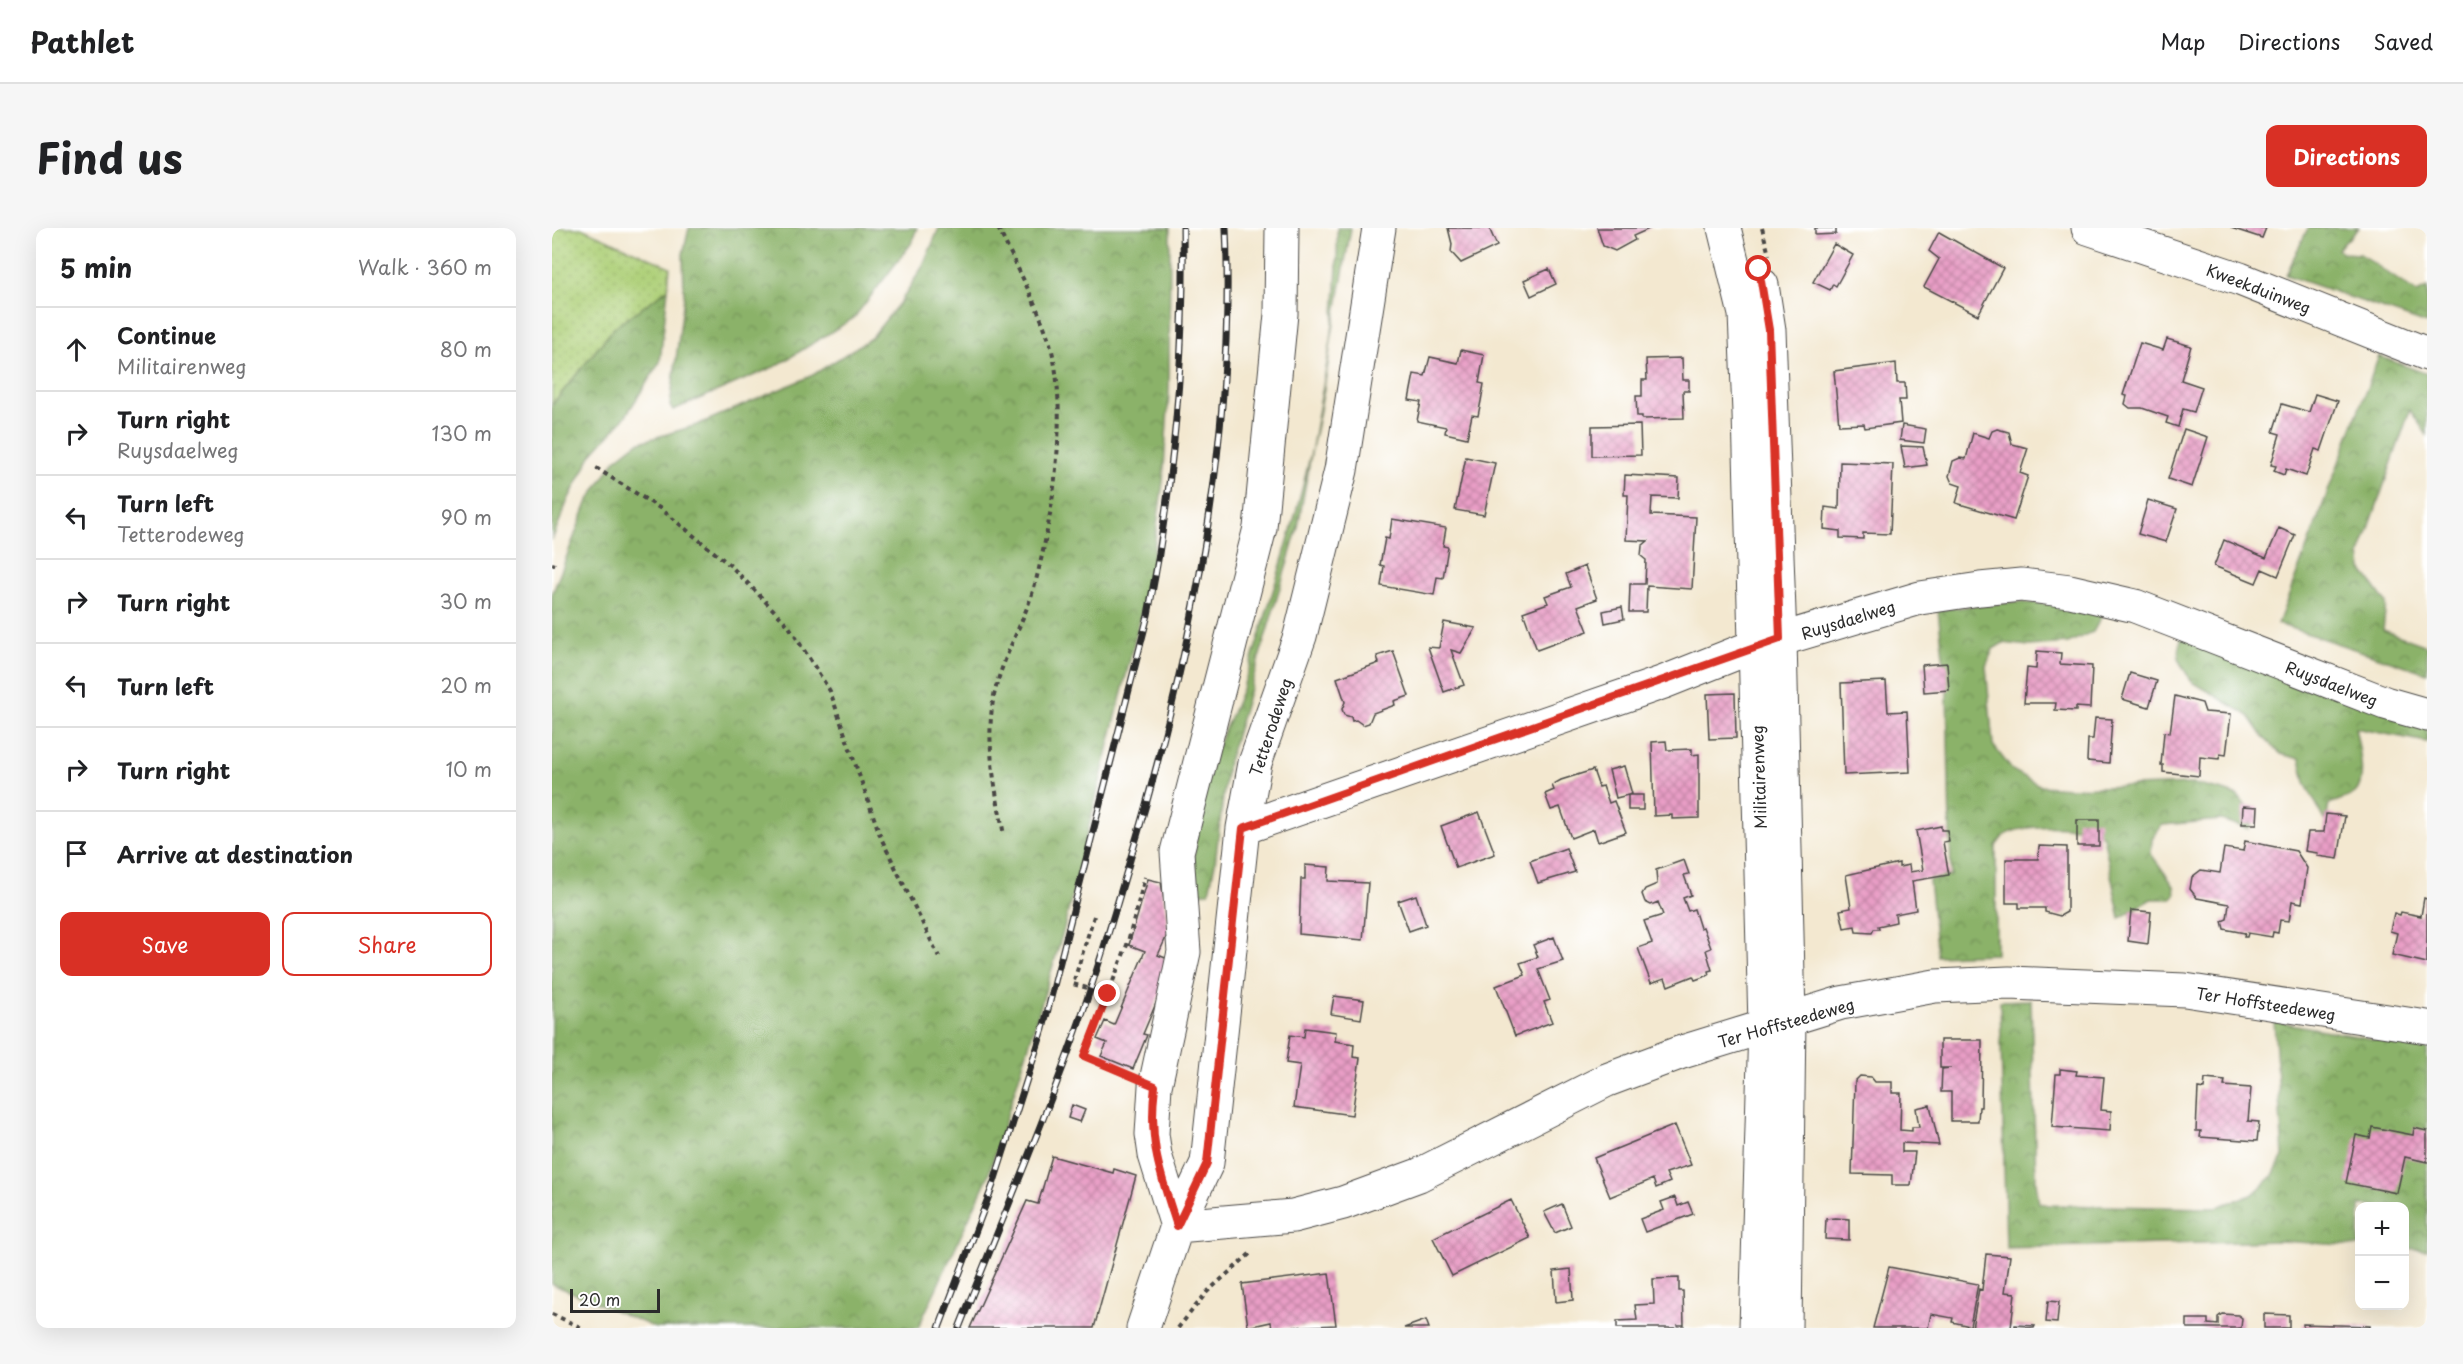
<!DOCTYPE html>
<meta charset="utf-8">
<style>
body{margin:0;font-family:"Playpen Sans",sans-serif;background:#f6f6f6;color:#202124}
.controls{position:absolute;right:18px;bottom:18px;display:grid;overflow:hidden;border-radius:12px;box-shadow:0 6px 24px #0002}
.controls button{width:54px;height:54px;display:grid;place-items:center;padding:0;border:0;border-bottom:2px solid #e0e0e0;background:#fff;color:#202124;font:30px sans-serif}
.scale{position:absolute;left:18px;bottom:15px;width:90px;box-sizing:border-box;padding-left:6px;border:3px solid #2b2b2b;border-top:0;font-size:16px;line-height:21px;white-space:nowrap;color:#2b2b2b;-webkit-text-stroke:4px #fff;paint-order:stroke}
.stop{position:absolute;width:18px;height:18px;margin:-14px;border:4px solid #d93025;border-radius:50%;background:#fff}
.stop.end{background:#d93025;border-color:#fff;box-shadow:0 2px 6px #0008}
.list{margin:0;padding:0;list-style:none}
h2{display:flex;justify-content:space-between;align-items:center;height:78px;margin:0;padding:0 24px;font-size:26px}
h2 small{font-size:20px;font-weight:400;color:#757577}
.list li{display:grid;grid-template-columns:39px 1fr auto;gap:18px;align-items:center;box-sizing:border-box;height:84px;padding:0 24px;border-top:2px solid #e0e0e0}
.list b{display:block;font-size:22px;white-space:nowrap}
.list p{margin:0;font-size:20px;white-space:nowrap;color:#757577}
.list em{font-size:20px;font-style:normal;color:#757577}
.actions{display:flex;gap:12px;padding:18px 24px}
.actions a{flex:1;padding:14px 0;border:2px solid #d93025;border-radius:12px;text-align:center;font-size:21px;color:#d93025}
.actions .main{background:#d93025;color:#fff}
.icon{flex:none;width:33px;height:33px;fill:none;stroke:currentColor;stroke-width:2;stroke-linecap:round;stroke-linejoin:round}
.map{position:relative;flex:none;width:1875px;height:1100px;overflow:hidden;border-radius:12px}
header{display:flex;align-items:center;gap:36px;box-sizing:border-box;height:84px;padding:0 30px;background:#fff;border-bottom:2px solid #e0e0e0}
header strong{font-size:28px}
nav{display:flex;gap:33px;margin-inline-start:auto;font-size:21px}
.intro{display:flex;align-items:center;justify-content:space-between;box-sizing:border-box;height:144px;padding:0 36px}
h1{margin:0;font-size:42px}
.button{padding:15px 27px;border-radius:12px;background:#d93025;color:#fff;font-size:21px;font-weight:700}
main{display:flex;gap:36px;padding:0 36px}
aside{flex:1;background:#fff;border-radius:12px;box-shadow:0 6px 24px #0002}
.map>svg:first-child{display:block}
.grass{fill:url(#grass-dots);stroke:#6d7e52;stroke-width:1.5}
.forest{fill:url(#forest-crowns);stroke:#5b6e4a;stroke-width:1.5}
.building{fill:url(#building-cross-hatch)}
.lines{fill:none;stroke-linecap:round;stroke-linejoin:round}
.minor-casing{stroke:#494744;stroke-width:35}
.major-casing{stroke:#494744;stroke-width:35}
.path{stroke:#494744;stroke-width:4;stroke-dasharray:4.5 4.5;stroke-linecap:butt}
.minor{stroke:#fff;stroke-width:33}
.major{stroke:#fff;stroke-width:33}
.rail-casing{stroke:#2b2b2b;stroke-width:7}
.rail{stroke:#fff;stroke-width:4.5;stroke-dasharray:14;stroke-linecap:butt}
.route{stroke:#d93025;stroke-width:8}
.labels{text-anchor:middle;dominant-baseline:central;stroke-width:4.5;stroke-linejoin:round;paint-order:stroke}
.street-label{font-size:16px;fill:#2b2b2b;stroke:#fff}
</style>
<header>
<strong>Pathlet</strong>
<nav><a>Map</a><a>Directions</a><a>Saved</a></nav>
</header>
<div class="intro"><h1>Find us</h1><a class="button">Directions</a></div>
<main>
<aside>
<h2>5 min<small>Walk · 360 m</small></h2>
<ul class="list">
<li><svg class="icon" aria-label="ahead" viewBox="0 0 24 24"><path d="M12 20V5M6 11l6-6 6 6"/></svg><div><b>Continue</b><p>Militairenweg</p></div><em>80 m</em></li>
<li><svg class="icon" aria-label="right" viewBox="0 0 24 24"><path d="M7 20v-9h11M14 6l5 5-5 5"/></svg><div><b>Turn right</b><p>Ruysdaelweg</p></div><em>130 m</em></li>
<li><svg class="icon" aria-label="left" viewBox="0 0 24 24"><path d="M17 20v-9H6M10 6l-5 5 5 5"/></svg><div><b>Turn left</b><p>Tetterodeweg</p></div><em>90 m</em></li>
<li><svg class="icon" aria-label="right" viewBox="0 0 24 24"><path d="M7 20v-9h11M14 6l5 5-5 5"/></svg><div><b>Turn right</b></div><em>30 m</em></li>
<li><svg class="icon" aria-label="left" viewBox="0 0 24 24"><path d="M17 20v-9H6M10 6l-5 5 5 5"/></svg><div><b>Turn left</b></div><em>20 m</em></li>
<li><svg class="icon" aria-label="right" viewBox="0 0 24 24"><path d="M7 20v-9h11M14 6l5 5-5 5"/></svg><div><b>Turn right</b></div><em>10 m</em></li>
<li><svg class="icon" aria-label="arrive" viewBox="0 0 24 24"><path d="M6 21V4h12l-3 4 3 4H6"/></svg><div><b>Arrive at destination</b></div></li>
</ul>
<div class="actions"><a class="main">Save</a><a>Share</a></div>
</aside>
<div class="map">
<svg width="1875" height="1100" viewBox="0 0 1875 1100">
<defs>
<pattern id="grass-dots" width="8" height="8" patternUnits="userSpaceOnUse" patternTransform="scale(1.5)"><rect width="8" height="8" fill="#afd079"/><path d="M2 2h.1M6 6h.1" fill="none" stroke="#97b369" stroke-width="1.8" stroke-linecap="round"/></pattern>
<pattern id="forest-crowns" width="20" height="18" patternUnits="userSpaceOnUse" patternTransform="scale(1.5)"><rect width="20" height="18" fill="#8bb269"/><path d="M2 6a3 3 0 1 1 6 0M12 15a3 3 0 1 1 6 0" fill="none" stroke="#729157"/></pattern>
<pattern id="building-cross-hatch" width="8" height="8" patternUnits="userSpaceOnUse" patternTransform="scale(1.5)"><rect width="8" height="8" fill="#e99ec6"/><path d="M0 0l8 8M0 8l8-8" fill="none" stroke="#bd81a1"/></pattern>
</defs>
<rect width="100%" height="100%" fill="#fff"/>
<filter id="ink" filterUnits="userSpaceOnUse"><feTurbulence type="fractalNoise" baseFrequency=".0167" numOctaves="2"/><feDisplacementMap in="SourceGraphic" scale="12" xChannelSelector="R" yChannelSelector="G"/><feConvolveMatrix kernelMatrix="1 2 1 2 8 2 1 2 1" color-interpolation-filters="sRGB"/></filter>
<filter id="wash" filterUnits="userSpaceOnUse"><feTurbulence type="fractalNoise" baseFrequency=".008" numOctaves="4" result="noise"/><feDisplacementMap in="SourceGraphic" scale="24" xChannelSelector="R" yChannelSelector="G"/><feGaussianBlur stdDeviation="1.35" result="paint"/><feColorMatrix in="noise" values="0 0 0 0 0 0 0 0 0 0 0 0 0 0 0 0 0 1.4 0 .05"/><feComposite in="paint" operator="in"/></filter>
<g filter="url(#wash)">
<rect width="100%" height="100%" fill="#f3e8d0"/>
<path class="grass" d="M0,0h29l89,39 -2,22 -54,39 -62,77z"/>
<path class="forest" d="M137,0h228l-6,16 -57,74 -78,48 -103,44 -3,-4 14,-109 -1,-43z
M387,0h231l-1,165 -6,89 -14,100 -86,350 -37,123 -39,124 -69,149h-262l-104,-44v-689l35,-92 28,-43 22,-17 60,-18 116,-50 58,-37 30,-37 22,-35z
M785,0h14l-53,299 -71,239 -12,97 -6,29 -17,3c1,-46 7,-94 22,-139 10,-28 25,-55 34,-84 45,-144 93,-292 89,-444z
M1756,0h51l-21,21 4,4 18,1 57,39 10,-5v36l-141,-49z
M116,61l-8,73 -35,55 -33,37 -24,46 -16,40v-135l62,-77z
M1827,128l48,18v61l-17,-25 -50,144 2,15 24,34 -3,27 44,16v27l-149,-49z
M1462,374l55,3 34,9 -10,18 -25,11 -39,3 -26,-3 -10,6 -7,17 7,79 19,25 29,16 29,2 124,-4 29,7 15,5 8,10 5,17 -2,6 -28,-9 -59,5 -10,14 -1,15 23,32 1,8 -4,5h-20l-31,19 -17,-82c-17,-12 -79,-13 -98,-1 -3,2 -6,7 -9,11v108l-59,2 -8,-76 22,-4 -4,-183 -9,-83z
M1629,409l246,77v28l-72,-14c3,15 13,53 0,65 -6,5 -19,8 -26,11l-3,18 -21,-39 -5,-24 -19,-5 -16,-15 -16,-23 -58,-35 -13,-22z
M1479,772l5,182 3,21 10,2 165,3 38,-13 20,-18 11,-21 -9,-135 153,28v201l-22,-2 -1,-42h-44l-1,40 -79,-5 -274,7 -6,-247z"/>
<g id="blocks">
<path class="building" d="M896,0h41l8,18 -36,17 -10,-11 1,-8z
M1045,0h54l-18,8 2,4 -20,11 -12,-5z
M1263,0h21v6l-21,1z
M1679,0h35l-4,10z
M1387,4l64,36 -25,47 -54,-28 15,-28 -10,-8z
M1282,16l19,11 -17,31 -3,-2 -3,6 -17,-8z
M997,41l7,15 -25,12 -7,-16z
M1615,111l24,7 -10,34 21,7 -8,25 -11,-3 -5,18 -12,-4 2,-6 -26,-9h-12l-5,-4 2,-8 -4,-1 17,-52 23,7z
M909,122l23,5 -5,28 5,1 -3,17 -3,15 -6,-1 -5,23 -22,-5 1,-6 -29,-6 4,-19 -12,-2 5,-26 11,2 5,-19 28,6z
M1130,130l1,22h6v11h-6l1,27 -42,1v-3h-5l-1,-20h6v-16h5l-1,-21z
M1344,135l1,20h8l1,17h-7l2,23 -36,5 -1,-4 -25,1 -5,-54z
M1763,166l23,7 -17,50 -6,-2 -9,27 -20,-7 -2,6 -10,-4 2,-5 -5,-1 9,-31 -7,-2 9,-28 27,8z
M1088,197l1,30 -49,1v-30z
M1350,197l24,4 -2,14 -24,-3z
M1445,201l12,3 3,12 16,4 -8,25 8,3 -14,44 -58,-17 5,-17 -9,-3 -3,-7 4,-15 7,-3 6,1 7,-26 16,5 3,-7z
M1632,201l24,8 -16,50 -24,-8z
M1349,218l22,1 4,18 -22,3z
M914,229l29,6 -11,52 -29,-5z
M1288,234l53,2 -3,70 -27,-1v6l-23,-1v-7l-16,-2 1,-22 14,2z
M1073,247l54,3 -1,20 -26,-1 -1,18 45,2 -4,72 -45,-3 -1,26h-17l1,-28h15l1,-24 -5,-4 1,-10 6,-5 -22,-1 2,-45h-4z
M1596,272l29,9 -11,33 -28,-8z
M840,291l54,9 -3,18 5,1 -5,31 -6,-1 -3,18 -53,-9 3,-20 -4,-1 5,-27 4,1z
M1727,300l16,7 -17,41 -16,-7 -6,14 -42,-17 10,-26 42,18z
M1033,338l12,33 -19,7 10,25 -51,19 -14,-38 25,-9 -3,-7 26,-9 -5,-13z
M1070,379l2,12 -19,4 -2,-12z
M892,394l32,6 -15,25 -10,-3 13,35 -20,7 -16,-45 11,1z
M841,423l16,45 -15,5 1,4 -22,8 -4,10 -6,2 -7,-5 -4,1 -1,-4 -7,-2 -2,-6 3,-7 -8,-24 42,-15 -2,-7z
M1485,423l24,2 -1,11 32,2 -2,42 -14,-1v4l-21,-1 1,-7h-32l3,-35 9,1z
M1395,435l2,27 -25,2 -2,-27z
M1578,445l27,8 -8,26 -27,-8z
M1334,453l2,31 19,-1 3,61 -66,3 -3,-92z
M1183,465l1,45 -27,1 -2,-45z
M1623,468l27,7 3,9 26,2 -5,41 -6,-1 -1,5 -19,-2 -1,19 -36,-4v-7h-2l3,-33 6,1z
M1543,490l17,1 -3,44 -22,-2 1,-22h5z
M1114,513l1,9 25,-1v6l7,-1v64l-27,1v-4l-18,1 -2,-74z
M1072,538l8,28 -16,4 -7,-28z
M1041,542l6,17 4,-1 6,17 5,-2 12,31 -28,10 -4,-13 -23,9 -11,-31 -9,3 -6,-16 9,-4 -2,-5 9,-5z
M1076,567h15v15h-15z
M1691,578l15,1 -1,17h-15z
M927,584l16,42 -39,14 -15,-42z
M1774,586l19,2 -7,43 -21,-3 1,-3 -13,-2 3,-19h16z
M1525,592h22v26h-22z
M1389,598v4h6l2,11 -6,1 6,33 -37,6 4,29 -21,4 1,8 -18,4 1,3h-5l-2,4 -16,-1 -1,-6 -11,2 -4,-18 11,-2 -5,-33 53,-12v4l10,-2 1,7 13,-2 -7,-39z
M1693,613l51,10 11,17 -5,35 -10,-2 -3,20 -9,-1 -2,13 -5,-1 -1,5 -24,-4 -1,4h-3l1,-4 -21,-4 -2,-8 5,-2 2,-15 -32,-6 -7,-9 2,-12 9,-7 19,3 4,-25 19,3z
M1487,618l28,1v65l-7,4 -15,-4v-4h-26v-5h-13v-44h32z
M1014,620l9,24 -37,11 -8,-22z
M1132,632l5,14 -5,1 7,20 -8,3 5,13 6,-2 6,19 3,-1 8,21 -5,2 6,20 -4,1 1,4 -14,5 -2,-4 -25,10 -3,-8 -14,5 -13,-35 14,-5 -8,-22 19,-6 -5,-13 -7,3 -6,-3 -3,-8 3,-5 12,-5 -1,-14z
M753,637l24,2 -1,14 40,2 -5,57 -64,-6 2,-55h4z
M596,651l13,3 8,49 -11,24 20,8 -19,33 -16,38 4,1 -14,34 -32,-13 6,-13 -10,-4 8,-18 9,4 31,-74 -16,-6z
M864,667l10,30 -17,6 -11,-30z
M1872,670l3,1v64l-35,-8 5,-22 -7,-2 4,-18 6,2 1,-3 20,4z
M1579,682l20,2 -3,32 -20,-3z
M1002,709l9,24 -25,8 12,31 -6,2 8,20 -37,14 -19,-50 29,-11 -5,-12 18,-6 -5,-12z
M782,768l30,4 -3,19 -30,-5z
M753,800l31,4 -1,9 19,3 -1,13 7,1 -8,57 -58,-8 6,-42 -14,-2 4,-28 14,2z
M1388,812h42l-1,67h-2l-1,14h-27v-29h-10l1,-23 9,-1h-11z
M1508,841l17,2 -1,4 28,2 -3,33 10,1 -1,20 -58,-4 4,-53h4z
M1308,848l11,1 4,5h17v11h9l-1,37 12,1v-4h7l-3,-19 14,-3 9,40 -37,-2v9h13l-4,33h-19v-10l-40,-1 3,-93z
M1653,851l20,2 -1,5 27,2 -3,33 11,1 -2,19 -57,-4 1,-6h-5l2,-43 6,1z
M520,877l13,5 -5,12 -12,-4z
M1123,897l16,40 -25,8 4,9 -14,6 -3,-9 -43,18 -16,-39z
M1820,899l41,8 1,-7 13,3v31l-22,-5 -8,36 -51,-10 10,-48 14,3z
M500,928l61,17 1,-4 22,7 -42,152h-124l57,-127 11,3z
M1123,969l3,9 10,-4 5,12 -48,18 -5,-13 24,-9 -3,-8z
M959,972l19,38 -78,38 -19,-38z
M1010,976l9,22 -16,7 -11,-21z
M1283,990l14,1v21l-24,-1 1,-20z
M1434,1026l24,2 -5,36 10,1 -4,35h-39l7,-39 3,1z
M1337,1039l89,17 -8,42 -18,-4 1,-4 -22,-4 -3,14h-55z
M1019,1041l2,31 -17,2 -2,-31z
M777,1045l7,52 -64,3 -1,-6 -23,5 -6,-43z
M1127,1050v13h4l1,34h-6l1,3h-62v-7l20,-1 -2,-15 19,-1 -1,-25z
M1496,1073l11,1 -2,21 -11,-1z
M1670,1086l16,1 4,3 -1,10h-54v-9h21v5l10,1v-8z
M1712,1086l25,1v13h-25z
M874,1092l3,8h-25z
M1751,1096l67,2v2h-67z
M1463,1097l20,1 -1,2h-19z"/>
</g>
</g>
<g filter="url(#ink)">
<use href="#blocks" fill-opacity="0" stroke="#494744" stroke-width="1.5"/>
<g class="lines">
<g class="minor-casing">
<path id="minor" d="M1536,0l152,51 187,75
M691,600l421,-146 78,-31 178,-53 60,-9 41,-4 49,6 65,15 250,97 42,12
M625,998l116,-10 50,-13 76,-28 188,-95 72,-27 162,-50 94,-17 74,-3 176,7 242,37
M625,998l-22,-71 -3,-21 3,-48 29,-134 -7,-100 83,-324 21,-214 1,-86
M591,1100l34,-102 30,-63 36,-335 12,-65 45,-127 41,-166 38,-242"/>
</g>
<g class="major-casing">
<path id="major" d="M1172,0l21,86 4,99 16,613 -9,302
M1210,57l7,45 11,310 9,378 -4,310"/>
</g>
<path class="path" d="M446,0c18,37 38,74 51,112 21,67 4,177 -14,244 -10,36 -31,70 -40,107 -11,47 0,97 9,144
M1210,0l7,27
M44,240l65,41 70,57 57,59 42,66 51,147 58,119
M0,336l3,1
M542,688l-21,68 35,10
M574,846l-42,-18 43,-111 18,-68
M0,1086l30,14
M626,1100l29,-36 46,-41"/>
<use href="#minor" class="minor"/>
<use href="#major" class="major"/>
<g class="rail-casing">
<path id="rail" d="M387,1100l54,-143 50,-156 105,-414c25,-127 37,-257 35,-387
M407,1100c36,-91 74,-180 108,-272 24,-64 44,-130 63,-196 61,-205 105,-417 96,-632"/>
</g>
<use href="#rail" class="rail"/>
</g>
</g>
<g class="lines" filter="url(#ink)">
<path class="route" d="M556,766l-24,62 71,30c-7,56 5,87 22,140l30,-63 36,-335 537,-189 -11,-309 -10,-61"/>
</g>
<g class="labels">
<g class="street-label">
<text transform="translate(1707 60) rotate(21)">Kweekduinweg</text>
<text transform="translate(1296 391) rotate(-17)">Ruysdaelweg</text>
<text transform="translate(1780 455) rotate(21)">Ruysdaelweg</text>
<text transform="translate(718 499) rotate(-72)">Tetterodeweg</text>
<text transform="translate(1206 549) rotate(-92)">Militairenweg</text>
<text transform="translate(1714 775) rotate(9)">Ter Hoffsteedeweg</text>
<text transform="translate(1234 794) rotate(-16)">Ter Hoffsteedeweg</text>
</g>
</g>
</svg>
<div class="controls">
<button>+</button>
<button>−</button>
</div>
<div class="scale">20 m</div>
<div class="stop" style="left:1207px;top:41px"></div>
<div class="stop end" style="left:556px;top:766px"></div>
</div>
</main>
